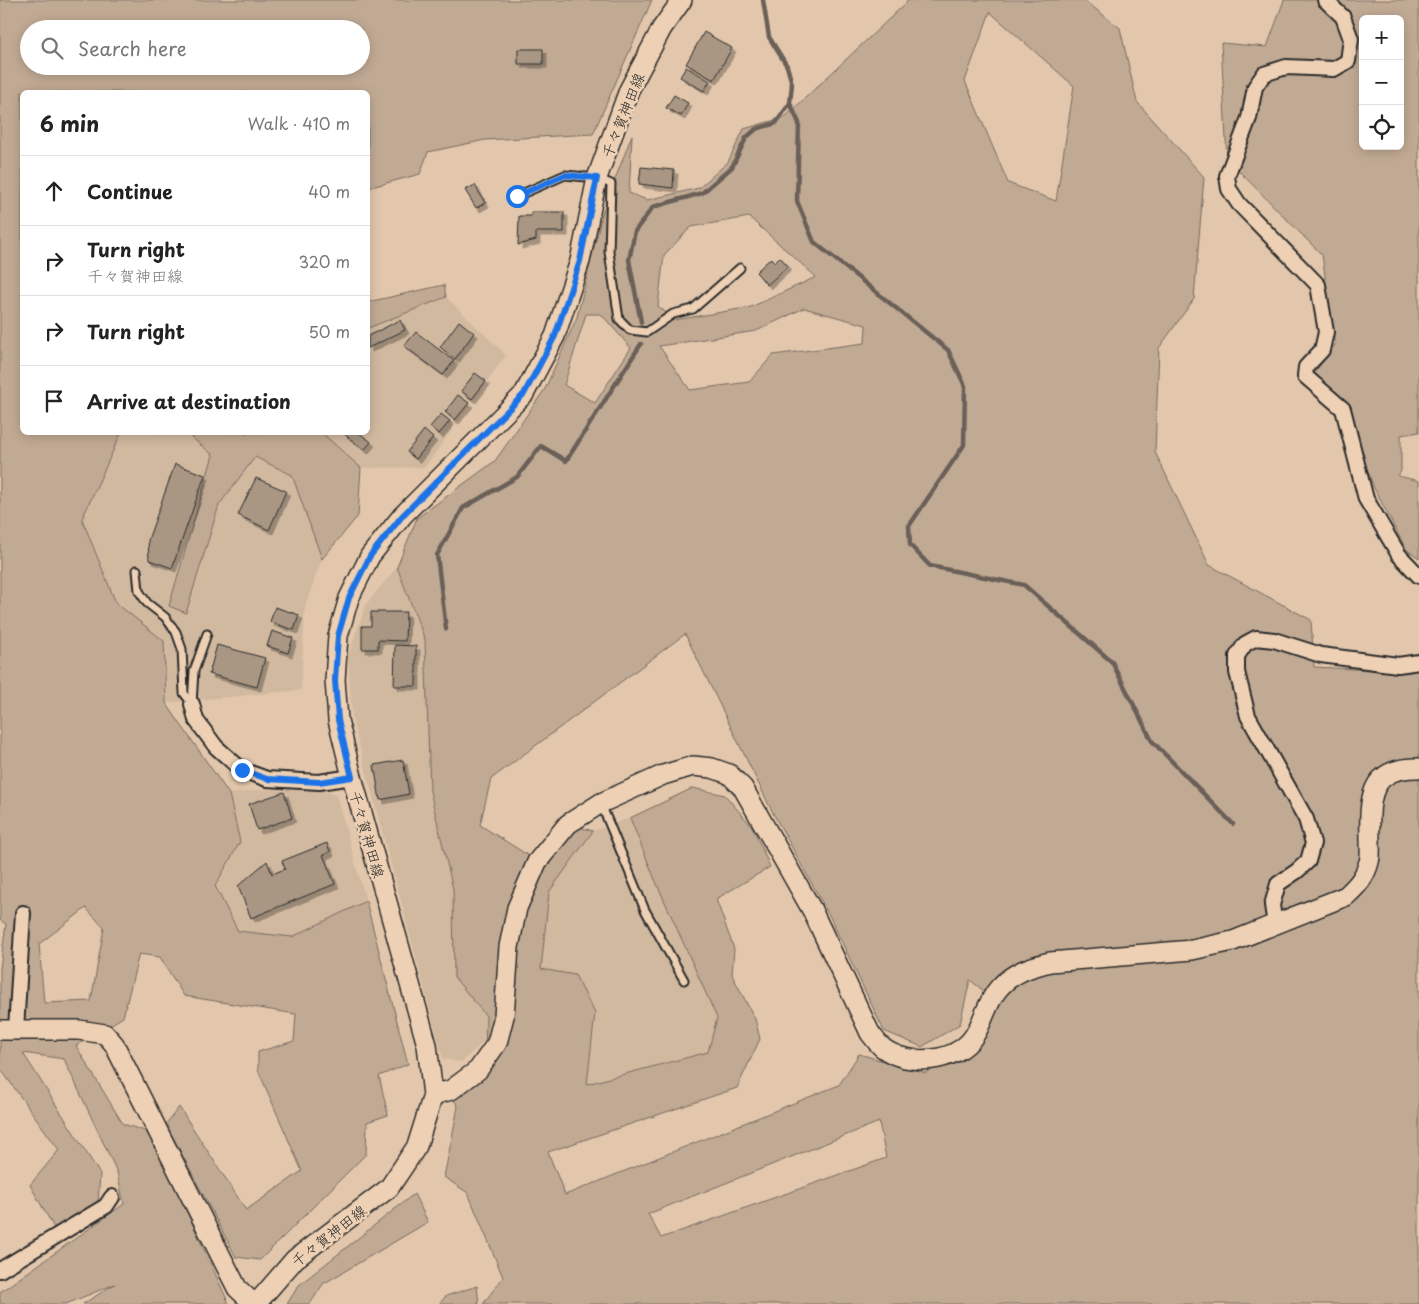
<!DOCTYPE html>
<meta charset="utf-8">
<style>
body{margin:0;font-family:"Playpen Sans","Klee One",sans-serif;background:#f2f2f2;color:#222}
.controls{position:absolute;right:15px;top:15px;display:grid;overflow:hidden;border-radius:8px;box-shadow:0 2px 12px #0003}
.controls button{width:45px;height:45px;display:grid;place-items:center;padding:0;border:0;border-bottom:1px solid #e0e0e0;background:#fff;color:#222;font:25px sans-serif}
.stop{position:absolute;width:15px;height:15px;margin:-11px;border:4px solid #1a73e8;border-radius:50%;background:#fff}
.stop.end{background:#1a73e8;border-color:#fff;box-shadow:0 1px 5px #0008}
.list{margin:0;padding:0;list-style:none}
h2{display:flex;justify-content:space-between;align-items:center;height:65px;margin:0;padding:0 20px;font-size:21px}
h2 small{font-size:16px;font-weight:400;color:#767676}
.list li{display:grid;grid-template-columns:32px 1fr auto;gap:15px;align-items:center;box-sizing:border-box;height:70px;padding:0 20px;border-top:1px solid #e0e0e0}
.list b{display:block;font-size:19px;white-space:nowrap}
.list p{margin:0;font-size:16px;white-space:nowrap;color:#767676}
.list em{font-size:16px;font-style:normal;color:#767676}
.icon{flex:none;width:28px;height:28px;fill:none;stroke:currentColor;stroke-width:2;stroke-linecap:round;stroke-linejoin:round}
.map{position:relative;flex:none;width:1419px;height:1304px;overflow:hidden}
.search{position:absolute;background:#fff;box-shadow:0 2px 12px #0003;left:20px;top:20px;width:350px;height:55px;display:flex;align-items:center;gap:12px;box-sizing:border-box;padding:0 18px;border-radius:28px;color:#767676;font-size:19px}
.panel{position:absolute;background:#fff;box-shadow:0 2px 12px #0003;left:20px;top:90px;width:350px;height:345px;border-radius:8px}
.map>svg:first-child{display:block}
.built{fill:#d1b9a0}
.green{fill:#c1aa94;stroke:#766a60;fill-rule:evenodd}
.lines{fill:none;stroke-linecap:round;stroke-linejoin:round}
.stream{stroke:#6b6058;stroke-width:4.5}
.building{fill:#a99784;stroke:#2b2b2b;filter:url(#shadow)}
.lane-casing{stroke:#2b2b2b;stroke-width:11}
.street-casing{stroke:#2b2b2b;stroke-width:18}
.secondary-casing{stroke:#2b2b2b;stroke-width:22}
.lane{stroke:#eed1b4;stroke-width:7}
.street{stroke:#eed1b4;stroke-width:14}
.secondary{stroke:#eed1b4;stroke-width:19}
.route{stroke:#1a73e8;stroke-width:6}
.labels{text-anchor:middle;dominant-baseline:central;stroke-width:5;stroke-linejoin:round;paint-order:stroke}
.street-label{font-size:15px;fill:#2b2b2b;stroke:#eed1b4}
</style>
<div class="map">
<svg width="1419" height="1304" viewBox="0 0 1419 1304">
<defs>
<filter id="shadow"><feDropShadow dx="4" dy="4" stdDeviation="0" flood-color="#0004"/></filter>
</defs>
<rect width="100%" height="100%" fill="#e2c7ac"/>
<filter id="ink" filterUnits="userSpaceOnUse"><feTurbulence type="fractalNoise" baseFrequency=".02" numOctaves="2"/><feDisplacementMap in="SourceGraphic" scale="10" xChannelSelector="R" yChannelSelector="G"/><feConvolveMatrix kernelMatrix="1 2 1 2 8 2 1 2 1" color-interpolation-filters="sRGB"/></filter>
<g filter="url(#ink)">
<path class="built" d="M446,297l60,58 -81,112 -64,1 -39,-35 46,-1v-104z
M121,433h65l27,21 -44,152 17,7 33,-108 36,-48 37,18 30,84 -17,47 -4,84 -135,13 -2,-62 -48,-38 -34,-84z
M397,567l28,73 5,151 23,98 1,88 32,39v23l-24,23 -19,-3 -91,-340 -4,-63 18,-52z
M294,785l42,9 30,107 -74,36 -54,-6 -23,-45 25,-44 -11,-48z
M630,818l26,64 61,136 -9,34 -122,32 9,-71 -54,-44 8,-78 44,-60z"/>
<path class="green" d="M0,0h652l-59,134 -108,6 -57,12 -8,22 -52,14v-96h-346v340l99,1 -39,86 34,84 48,38 2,62 63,91 11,48 -25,44 23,45 54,6 74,-36 42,163 -29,12 9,39 -21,7 -1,32 -106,106 -24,-3 -70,-133 13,-17 67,103 56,-39 -44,-101v-18l36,-11 2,-27 -112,-18 -24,-39 -21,-3 -16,63 -47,29 47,78 28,9 78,171h-146l32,-20 -49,20h-64l-2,-1v-11l124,-88 -7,-32 -53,-113 -41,-6 77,121 -2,30 -41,29 -27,-48 29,-35 -57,-79h-2v-103l6,-44 -6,-4zM29,29h332v37h-332zM86,908l18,20 -13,73 -47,2 -5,-59z
M907,0h177l36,28 17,74 67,75 -10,122 -35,49 -4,104 54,113 102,55 3,47 96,5 9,-4v636h-936l20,-27 -35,-84 -24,-16 14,-70 -7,-13 34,-36 1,-42 -32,-39 -1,-88 -23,-98 -5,-151 -28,-73 20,-49 78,-57 50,-72 32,-72 26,-106 29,-76 -3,58 18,7 52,-12 29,-26 16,-33 41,-12 122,-115zM990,12l84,74 -18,115 -48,-18 -43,-102zM749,217l67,60 -65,30 -76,13 -17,-14 6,-51 27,-28zM804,308l62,17 -1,18 -92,12 -24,27 -59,8 -31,-44 97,-15zM586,314h15l30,34 -36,55 -31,-18zM685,634l88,179 56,102 55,116 38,16 38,-23 10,-44 29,23 -73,70 -67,-19 -20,31 -274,110 -17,-43 189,-64 23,-49 -5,-20 -23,-44 2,-26 -18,-50 54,-32 -17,-39 -28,-33 -32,-7 -63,30 26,64 61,136 -9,34 -121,32 8,-71 -20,-38 -34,-6 8,-77 44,-61 -21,-6 -43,31 -49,-31 11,-46zM879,1122l7,36 -225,80 -13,-24z
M1284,0h135v432l-18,3v36l-3,5 21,5v77l-13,-9 -32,-61 -32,-88 -30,-24 23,-31 -13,-90 -95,-96 -6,-116 46,4zM1363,19h37v127h-37z
M444,285l2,12 -78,31v-26z
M186,433h136l39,35 -3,48 -36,43 -30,-84 -37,-18 -36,48 -33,108 -17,-7 44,-151z
M414,1194l14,28 -105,62 -13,20h-23l12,-19z
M477,1286l2,18h-40l7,-8z"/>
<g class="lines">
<path class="stream" d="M790,103l9,20 -2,78 17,41 134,108 17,36 -1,59 -55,81 1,19 20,21 94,19 88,77 40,79 81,83
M641,322l-12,-62 6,-29 18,-24 49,-14 30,-26 14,-29 10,-9 20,-6 14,-20 2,-19 -5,-18 -18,-29 -6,-37
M446,629l-9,-74 26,-47 54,-31 24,-31 25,15 75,-117"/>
</g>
<path class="building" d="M704,32l28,16 -18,32 -28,-16z
M518,49h25v15h-25z
M686,67l24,14 -6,10 -24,-14z
M674,95l14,8 -7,13 -15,-8z
M641,167l33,3 -1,18 -34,-4z
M475,185l10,18 -9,5 -11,-18z
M531,212h33v20h-28v8l-18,5 1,-29h12z
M780,257l8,9 -21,19 -11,-13 15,-14 3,4z
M400,320l5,10 -37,18v-12z
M459,321l15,12 -19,26 -15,-12z
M416,332l38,29 -11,14 -39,-29z
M475,373l11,8 -14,18 -11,-8z
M458,395l11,8 -14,17 -10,-8z
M441,414l9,7 -11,13 -9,-7z
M424,430l9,8 -17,21 -9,-7z
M358,432l13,10 -7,8 -21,-17z
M175,464l30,11 -33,93 -23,-8 -1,-20z
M256,478l30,13 -17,39 -31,-15z
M275,607l24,8 -5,15 -24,-8z
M371,612h35l-1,29 -27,-1v9h-16v-23h9z
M272,631l21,7 -5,15 -21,-7z
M217,645l48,13 -8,29 -48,-13z
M395,645l21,1v40h-22z
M403,760l6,34 -29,6 -6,-35z
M284,792l8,26 -35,12 -8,-26z
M327,843l3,9 -7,3 12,29 -84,34 -13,-32 29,-25 5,13 13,-5 -3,-8z"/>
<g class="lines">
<g class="lane-casing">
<path id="lane" d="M517,196l48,-21 32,3 14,6 -2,68 10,67 11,11 17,2 26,-18 20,-5 47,-41
M137,570l2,21 8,12 18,14 11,15 6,17 2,44 8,11
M192,704l2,-33 13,-37
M601,804l44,106 39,70"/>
</g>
<g class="street-casing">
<path id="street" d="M1325,0l18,17 8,22 -3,22 -14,8 -48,-2 -22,7 -9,13 -6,31 -22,58 2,13 10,15 79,81 8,47 -4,18 -16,17 -1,9 38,33 23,90 33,56 20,21
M192,704l4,16 20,27 26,23 25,9 52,3 33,-5
M1275,925l-3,-20 6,-21 19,-13 11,-10 5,-18 -7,-24 -58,-103 -11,-44v-16l8,-12 11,-6 18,2 47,15 77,10 21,-3
M16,1030l7,-117
M0,1270l106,-64 6,-9"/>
</g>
<g class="secondary-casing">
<path id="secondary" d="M0,1030h79l26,4 9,10 123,244 17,16
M433,1095l18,-5 27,-20 19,-27 7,-27 5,-69 8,-39 20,-46 31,-38 33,-21 62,-28 30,-9 19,2 17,6 14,14 69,122 58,123c4,5 8,11 13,15 25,19 73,15 91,-12 10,-15 13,-35 25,-48 14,-16 31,-21 51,-26l142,-12 41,-9 113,-45c12,-11 19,-19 23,-34 2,-7 1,-16 1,-23 -1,-41 -1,-72 49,-71
M256,1304l39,-45 94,-71 28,-42 16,-51 -6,-50 -75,-268 -14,-57 -3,-40 3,-44 11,-38 21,-42 33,-41 121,-121 31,-58 25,-75 17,-83 32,-88 33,-62 20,-28"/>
</g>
<use href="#lane" class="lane"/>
<use href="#street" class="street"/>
<use href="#secondary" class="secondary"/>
</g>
</g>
<g class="lines" filter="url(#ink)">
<path class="route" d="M242,770l25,9 52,3 33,-5 -14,-57 -3,-40 3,-44 11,-38 21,-42 33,-41 121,-121 31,-58 25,-75 17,-83 -32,-3 -48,21"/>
</g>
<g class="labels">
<g class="street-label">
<text transform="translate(622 115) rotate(-68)">千々賀神田線</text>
<text transform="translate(368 834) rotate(74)">千々賀神田線</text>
<text transform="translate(328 1235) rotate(-38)">千々賀神田線</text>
</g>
</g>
</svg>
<div class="controls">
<button>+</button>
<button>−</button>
<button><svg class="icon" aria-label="locate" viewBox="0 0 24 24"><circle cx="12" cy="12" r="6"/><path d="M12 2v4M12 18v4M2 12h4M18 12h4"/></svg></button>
</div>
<div class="stop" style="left:517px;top:196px"></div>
<div class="stop end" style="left:242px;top:770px"></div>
<div class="search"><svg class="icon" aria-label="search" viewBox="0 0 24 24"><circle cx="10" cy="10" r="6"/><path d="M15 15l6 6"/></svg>Search here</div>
<section class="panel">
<h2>6 min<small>Walk · 410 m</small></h2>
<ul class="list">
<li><svg class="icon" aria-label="ahead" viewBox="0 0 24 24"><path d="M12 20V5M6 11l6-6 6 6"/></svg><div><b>Continue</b></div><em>40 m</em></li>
<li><svg class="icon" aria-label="right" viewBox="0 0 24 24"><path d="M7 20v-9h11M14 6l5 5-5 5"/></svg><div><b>Turn right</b><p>千々賀神田線</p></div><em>320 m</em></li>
<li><svg class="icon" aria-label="right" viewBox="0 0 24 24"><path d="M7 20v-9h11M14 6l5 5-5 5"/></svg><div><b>Turn right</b></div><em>50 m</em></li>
<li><svg class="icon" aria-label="arrive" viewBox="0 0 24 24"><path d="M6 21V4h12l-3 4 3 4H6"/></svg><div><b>Arrive at destination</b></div></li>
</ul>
</section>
</div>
